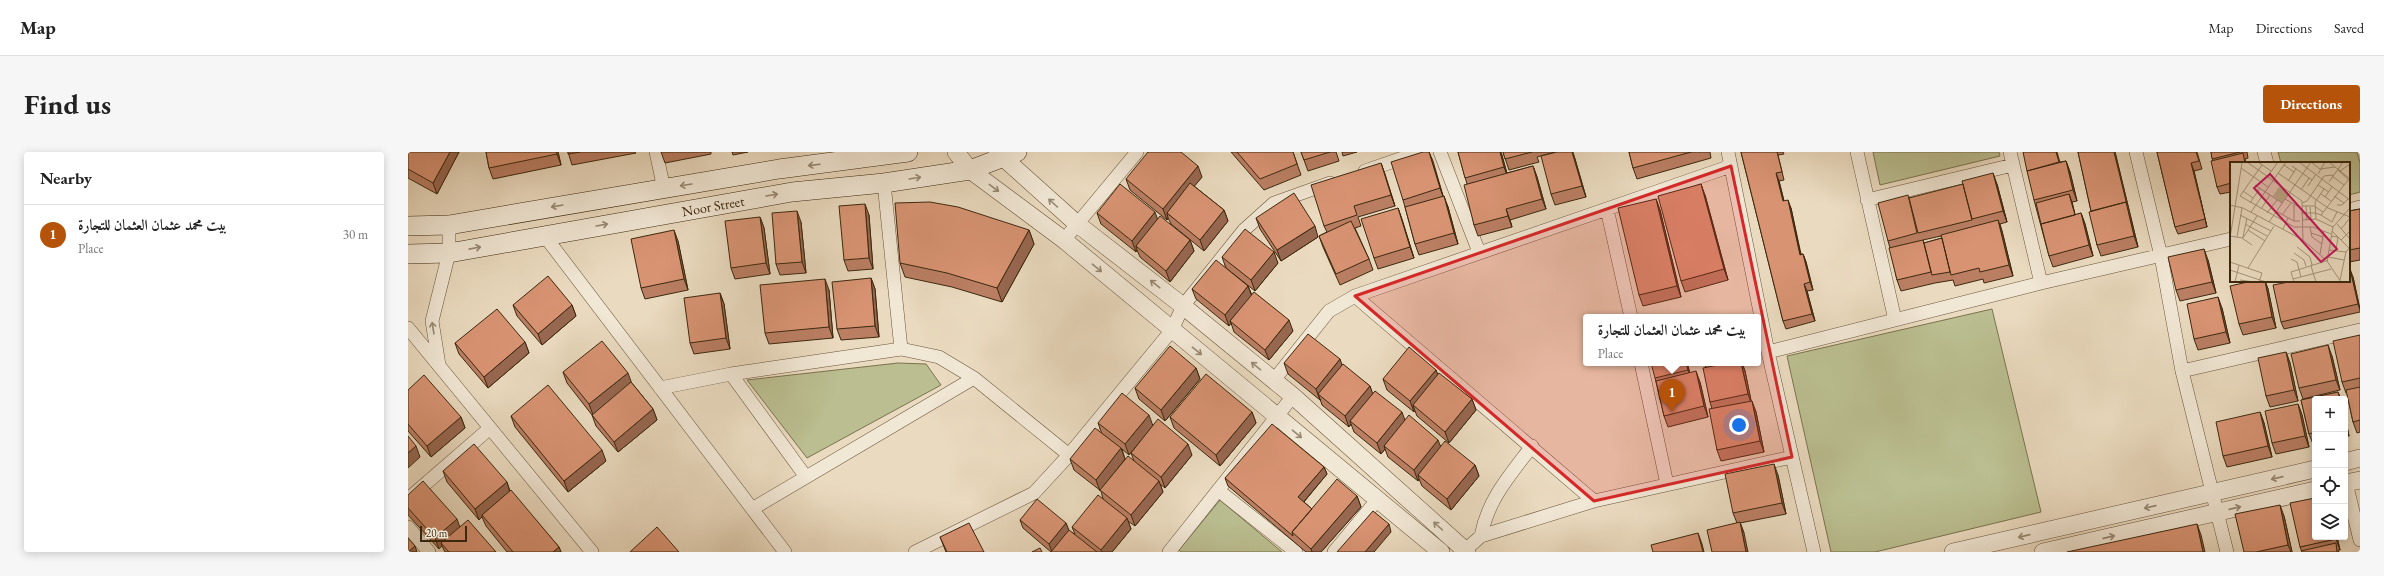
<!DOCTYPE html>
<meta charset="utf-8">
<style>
body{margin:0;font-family:"EB Garamond",Amiri,serif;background:#f6f6f6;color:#222}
.controls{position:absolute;right:12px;bottom:12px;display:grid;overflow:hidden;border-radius:4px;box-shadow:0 2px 10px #0003}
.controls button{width:36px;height:36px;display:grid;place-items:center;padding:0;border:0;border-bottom:1px solid #e0e0e0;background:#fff;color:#222;font:20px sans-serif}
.scale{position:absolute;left:12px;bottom:10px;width:47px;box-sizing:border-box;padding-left:4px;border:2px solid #3c280e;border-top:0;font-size:11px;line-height:14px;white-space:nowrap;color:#3c280e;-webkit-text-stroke:3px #f1e7d5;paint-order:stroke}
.you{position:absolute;left:1331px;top:273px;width:14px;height:14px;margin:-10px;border:3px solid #fff;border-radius:50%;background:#1a73e8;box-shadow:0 0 0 6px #1a73e833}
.badge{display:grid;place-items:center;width:26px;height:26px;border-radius:50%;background:#b45309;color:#fff;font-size:13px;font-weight:700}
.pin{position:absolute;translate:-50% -33px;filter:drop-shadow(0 1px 2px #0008)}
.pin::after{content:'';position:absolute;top:21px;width:14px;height:12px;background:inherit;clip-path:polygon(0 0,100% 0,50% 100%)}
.popup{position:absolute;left:1175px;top:162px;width:178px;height:52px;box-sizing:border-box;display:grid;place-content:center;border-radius:4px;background:#fff;filter:drop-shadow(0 1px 3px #0005);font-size:13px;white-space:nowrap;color:#767676}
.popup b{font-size:15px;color:#222}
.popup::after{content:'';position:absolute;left:50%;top:100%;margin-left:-8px;border:8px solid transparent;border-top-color:#fff}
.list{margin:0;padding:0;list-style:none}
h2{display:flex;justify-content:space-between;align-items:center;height:52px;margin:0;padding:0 16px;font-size:17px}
h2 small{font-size:13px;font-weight:400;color:#767676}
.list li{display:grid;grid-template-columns:26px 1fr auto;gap:12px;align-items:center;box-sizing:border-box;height:60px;padding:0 16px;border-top:1px solid #e0e0e0}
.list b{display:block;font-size:15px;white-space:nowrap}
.list p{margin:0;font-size:13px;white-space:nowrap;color:#767676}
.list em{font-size:13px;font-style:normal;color:#767676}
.icon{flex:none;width:22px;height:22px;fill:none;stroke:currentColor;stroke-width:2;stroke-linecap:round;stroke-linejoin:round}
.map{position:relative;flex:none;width:1952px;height:400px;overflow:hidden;border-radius:4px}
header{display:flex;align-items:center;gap:24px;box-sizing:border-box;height:56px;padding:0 20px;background:#fff;border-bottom:1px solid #e0e0e0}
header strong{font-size:19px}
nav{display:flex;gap:22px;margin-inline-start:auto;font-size:14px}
.intro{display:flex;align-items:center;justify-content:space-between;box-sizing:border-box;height:96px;padding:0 24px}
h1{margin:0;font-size:28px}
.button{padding:10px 18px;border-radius:4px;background:#b45309;color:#fff;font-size:14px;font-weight:700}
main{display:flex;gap:24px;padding:0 24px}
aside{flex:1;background:#fff;border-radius:4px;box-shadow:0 2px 10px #0003}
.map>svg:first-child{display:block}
.green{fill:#babe90;stroke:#7b734f}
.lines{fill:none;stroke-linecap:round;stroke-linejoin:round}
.minor-casing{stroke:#68543a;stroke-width:14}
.tertiary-casing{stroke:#68543a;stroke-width:18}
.secondary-casing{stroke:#3c280e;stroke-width:20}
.minor{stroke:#f1e7d5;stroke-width:13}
.tertiary{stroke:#f1e7d5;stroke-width:17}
.secondary{stroke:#f1e7d5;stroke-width:19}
.wall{fill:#ba7e63;stroke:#3c280e;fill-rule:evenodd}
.shaded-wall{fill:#976750;stroke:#3c280e}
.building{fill:#d89373;stroke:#3c280e}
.oneway{stroke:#968872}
.marked{fill:#d62828;fill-opacity:0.2;stroke:#d62828;stroke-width:3;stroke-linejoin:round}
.labels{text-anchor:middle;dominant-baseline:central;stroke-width:3;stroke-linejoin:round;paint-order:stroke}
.street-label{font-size:14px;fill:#3c280e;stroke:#f1e7d5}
.inset-road{fill:none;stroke:#a49378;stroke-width:1}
.view{fill:#c2185b;fill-opacity:0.15;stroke:#c2185b;stroke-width:2}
.inset-edge{fill:none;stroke:#3c280e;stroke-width:2}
</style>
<header>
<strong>Map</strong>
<nav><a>Map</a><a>Directions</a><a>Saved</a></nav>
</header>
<div class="intro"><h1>Find us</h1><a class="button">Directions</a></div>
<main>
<aside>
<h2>Nearby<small></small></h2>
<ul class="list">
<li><span class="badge">1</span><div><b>بيت محمد عثمان العثمان للتجارة</b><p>Place</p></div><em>30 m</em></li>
</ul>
</aside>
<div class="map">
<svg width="1952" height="400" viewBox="0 0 1952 400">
<rect width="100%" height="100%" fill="#eadabf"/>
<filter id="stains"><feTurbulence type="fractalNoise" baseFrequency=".005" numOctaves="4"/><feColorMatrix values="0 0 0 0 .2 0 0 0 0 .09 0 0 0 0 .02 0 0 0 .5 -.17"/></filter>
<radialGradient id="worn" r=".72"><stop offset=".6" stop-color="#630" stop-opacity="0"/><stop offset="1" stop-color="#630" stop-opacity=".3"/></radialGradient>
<path class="green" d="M1465,0h126l1,4 -120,29z
M1870,0h79l3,11v29l-11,3v-32h-68z
M1584,157l49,203 -166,40h-44l-44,-196z
M490,211l28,1 15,21 -134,73 -60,-78z
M812,348l62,52h-101l-2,-2z"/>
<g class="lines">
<g class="minor-casing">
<path id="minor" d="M248,0l8,37
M1032,0l39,100
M1320,0l40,200 46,200
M1449,0l38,168
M1602,0l31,131
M1728,0l25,104 21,115 45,181
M1856,0l3,11
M957,19l55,-19
M476,31l17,166
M1459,48l146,-35
M1199,57l24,108
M1941,58l11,-3
M136,83l241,317
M656,88l73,-88
M947,144l239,205
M0,176l184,224
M1360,200l273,-69 190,-44
M1233,211l26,121
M31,213l-7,-44 17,-68v-28
M1774,219l178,-41
M323,222l75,103
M866,228l55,-69 26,-15 376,-130
M252,236l71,-14 170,-25 38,8 35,21 95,77
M1938,331l14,57
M810,338l78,62
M0,347l82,-71
M344,357l222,-131
M0,375l21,25
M1073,384c7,-37 29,-61 51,-90
M507,400l119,-59 35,-38 103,-125 11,-24 61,-76 30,-27 56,-20
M761,400l124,-156
M926,400l43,-52
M1055,400l18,-16 113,-35 198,-44"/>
</g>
<g class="tertiary-casing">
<path id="tertiary" d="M548,0l14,18 94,70 377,312
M589,0l79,71 107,83 110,90 174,156
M1937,310l15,-4
M1937,331l15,-3
M1545,400l362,-83
M1635,400l272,-62"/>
</g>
<g class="secondary-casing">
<path id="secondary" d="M0,74l41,-1 330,-56 129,-17
M0,102l41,-1 343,-61 92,-9 86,-13 47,-18"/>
</g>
<use href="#minor" class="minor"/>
<use href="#tertiary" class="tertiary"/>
<use href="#secondary" class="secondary"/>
</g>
<path class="wall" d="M51,0l-22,42 -29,-16v-25z
M78,0h72l3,13 -68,14 -4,-11z
M160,0h67l1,1 -64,12z
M253,0h50v2l-46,9z
M324,0h16l-15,3z
M823,0h62l8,23 -37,15z
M893,0h35l3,9 -31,10z
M934,0h15l-14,4z
M1021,0l14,44 5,11 10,37 -39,11 -4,-11 -10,-37 -2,-7z
M1050,0h43l6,21 26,-7 4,11 9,32 -36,11 2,7 -34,9 -4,-11 -7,-41z
M1095,0h52l-18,5 2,5 -30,8z
M1149,0h16l2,7 11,38 -31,8 -4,-11z
M1221,0h81l1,6 -74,21 -4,-11z
M1333,0h42l1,2 -6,1 6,25 -5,1 5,20 7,7 10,46h2l3,8 7,28 -6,1 8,30 -29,8 -3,-8z
M1670,0h37l23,95 -37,9 -4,-11 -6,-34z
M1749,0h40l5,17 -8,2 13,56 -29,7 -3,-7z
M1803,0h36l1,6 -3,1 1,4h-15v29l-11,2 -3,-7 -4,-26z
M1658,9l4,11 7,29 -5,1 3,13 6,-2 4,11 8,32 -40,11 -4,-11 -15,-56 26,-38z
M973,11l14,43 -37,11 3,9 -6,2 14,31 4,11 -33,15 -17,-38 -4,-11 8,-4 -3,-6z
M794,25l-8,9 30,24 4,11 -24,30 -33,-27 -3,-6 -1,2 -37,-30 -4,-11z
M1589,32l10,38 -7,2 2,7 11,45 -29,7 -1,-4 -28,7 -2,-6 -18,3 -34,8 -4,-11 -7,-32 -2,-7 21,-43zM1533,84l1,2 -18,5 -1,-3z
M1297,43l23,85 -43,12 -4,-11z
M1248,47l4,11 21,87 -38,9 -4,-11z
M990,56l16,50 -36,11 -4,-11z
M1952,57v51l-11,2v-51z
M689,61l61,6 32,21 4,11 -24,31 -30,-25 -3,-7 -1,2 -35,-28z
M461,63l4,54 -25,2 -4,-11z
M352,65l4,11 6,46 -35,5 -4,-11z
M848,66l62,19 -37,24 -21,-32z
M393,70l5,51 -26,2 -4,-11z
M621,78l5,14 -32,58 -50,-15 -47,-10 -5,-14z
M270,89l10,49 -43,9 -4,-11z
M814,105l56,6 -23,28 -29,-23z
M1800,108l8,33 -36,8 -4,-11z
M1945,125l7,32v3l-76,17 -3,-7z
M463,126l4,11 4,48 -38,3 -4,-11z
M1836,129h21l3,8 8,39 -33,7 -4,-11 5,-41z
M840,134l4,9 41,36 -24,29 -35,-28 -3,-9 -2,3 -33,-27 -4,-10z
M421,138l4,48 -64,6 -4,-11z
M312,141l4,11 6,45 -36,5 -4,-11z
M105,153h59l4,11 -34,29 -25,-29z
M1814,156l8,35 -32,7 -4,-11z
M1952,183v97l-3,1 -4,-11 -6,-29h-1l-4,-11z
M117,190l4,11 -41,35 -29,-34 -4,-11z
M1878,200l4,11 8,38 -28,6 -4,-11z
M1924,204l8,34 -37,9 -4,-11z
M876,211l58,2 28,21 2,8 33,26 36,26 34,19 4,11 -28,34 -29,-24 -3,-7 -1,2 -30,-24 -3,-8 -4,5 -27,-22 -3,-8 -2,3 -27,-22 -2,-6v1l-32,-26z
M1279,211l3,10 10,9 8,35 -40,10 -4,-11 -9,-38z
M1296,211h41l1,2h-3l2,6 6,30 5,11 8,40 -43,9 -4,-11 -5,-41 -2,-7 -4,-34z
M788,216l4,11 -35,42 -26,-22 -4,-11z
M1028,218l2,5 34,24 4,11 -27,33 -32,-27 -2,-5 -1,1 -27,-22 -4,-11z
M155,220l68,10 22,27 4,11 -39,32 -22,-26 -4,-11 -25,-32z
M0,238l53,27 4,11 -34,29 -23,-26z
M1930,240l3,7h-26v45h-2l-4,-10 -8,-34z
M1890,252l4,11 7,32 -33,7 -4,-11z
M844,260l4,11 -36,43 -46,-38 -4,-11z
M1852,260l4,11 8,34 -45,10 -4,-11z
M103,264l95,45 -38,31 -53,-65z
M1937,264l4,20 -4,1z
M690,271l55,2 39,30 -27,33 -5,-4 3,8 -28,34 -7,-5 3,8 -19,23h-61l-28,-24 -3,-8 46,3 3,8 6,3 -3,-7 31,-28 -2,-8 -27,-21 -4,-11 32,-25zM714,297l7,6 2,-2 3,8 -9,-2z
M916,315l3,7 -23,28 8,7 45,-13 4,11 -40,45h-15l-78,-66 -3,-8z
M35,319l64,11 3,9 49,56 2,5h-54l-21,-26 -4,-9 -3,3 -32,-38z
M1370,323l8,39 -46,9 4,10 -7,-10 -4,-10z
M0,356l52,19 36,25h-51l-3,-6 -3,3 -31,-34z
M1876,364l8,36h-48z
M532,385l44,15h-38z
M1929,385l3,13h-2l1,2h-37l-2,-5z"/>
<path class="shaded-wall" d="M42,0h9l-22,42 -4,-11z
M148,0h2l3,13 -4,-11z
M1021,0l4,9 11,38 -4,-11z
M1092,0h1l7,26 -4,-11z
M1164,0l3,7 11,38 -4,-11z
M1648,0h1l6,21 -3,-7z
M1706,0h1l23,95 -4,-11z
M1658,9l4,11 7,29 -4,-11z
M973,11l4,11 10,32 -4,-11z
M1783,11l3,8 13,56z
M790,14l4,11 -32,39 -3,-3 1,5 -1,2 -4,-11z
M1125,14l4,11 9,32 -4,-10z
M1368,21l3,8 7,28 -3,-8z
M1585,21l4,11 10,38 -4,-11z
M1293,32l4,11 23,85 -4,-11z
M1661,42l3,8 6,24 -3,-8z
M1036,44l4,11 10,37 -4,-11z
M1248,47l4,11 21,87 -4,-11z
M1380,48l3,8 11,54 -2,-7z
M457,52l4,11 4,54 -4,-11z
M990,56l4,11 12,39 -4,-11z
M1098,57l4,11 2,7 -4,-11z
M816,58l4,11 -24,30 -4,-11z
M389,59l4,11 5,51 -4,-11z
M747,60l4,11 -23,23 1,4 -1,2 -4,-11z
M1673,61l4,11 8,32 -4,-11z
M352,65l4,11 6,46 -4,-11z
M1590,68l4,11 11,45 -4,-11z
M907,74l3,11 -37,24 -4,-11z
M266,78l4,11 10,49 -4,-11z
M621,78l5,14 -32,58 -5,-14z
M782,88l4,11 -24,31 -4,-11z
M1796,97l4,11 8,33 -4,-11z
M866,100l4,11 -23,28 -4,-11z
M1395,102l3,8 7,28 -3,-8z
M1942,117l3,8 7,33 -2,-6z
M463,126l4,11 4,48 -4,-11z
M417,127l4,11 4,48 -4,-11z
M1857,129l3,8 8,39 -4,-11z
M1396,132l3,7 8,30 -3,-7z
M840,134l4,11 -22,24 1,2 -2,3 -4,-11z
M312,141l4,11 6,45 -4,-11z
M1810,145l4,11 8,35 -4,-11z
M164,153l4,11 -34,29 -4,-11z
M881,168l4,11 -24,29 -4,-10z
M117,190l4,11 -41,35 -4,-11z
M1920,193l4,11 8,34 -4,-10z
M1878,200l4,11 8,38 -4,-11z
M932,207l4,11 -26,24 2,5v1l-4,-11z
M1278,211h1l5,18 -4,-11z
M1333,211l4,8 7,34 -4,-11z
M788,216l4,11 -35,42 -4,-11z
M1028,218l4,11 -27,24 2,6 -1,1 -4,-11z
M1288,219l4,11 8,35 -4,-11z
M220,221l4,11 -39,31 -4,-11z
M962,234l4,11 -24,24 1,3 -2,3 -4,-11z
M1064,247l4,11 -27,33 -4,-11z
M1344,249l4,11 8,40 -4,-11z
M1890,252l4,11 7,32 -4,-11z
M245,257l4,11 -39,32 -4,-10z
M844,260l4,11 -36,43 -4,-11z
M994,260l4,11 -22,23 1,3 -4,5 -4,-11z
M1852,260l4,11 8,34 -4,-11z
M741,263l4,11 -24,29 -4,-11z
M1937,264l4,20 -4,-12z
M53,265l4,11 -34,29 -4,-11z
M1030,288l4,10 -24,25 1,4 -1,2 -4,-11z
M780,292l4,11 -27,33 -4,-11z
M8,294l4,11 -12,11v-15z
M713,296l4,11 -25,32 -4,-11z
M194,298l4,11 -38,31 -4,-11z
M1366,312l4,11 8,39 -4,-11z
M1067,313l4,11 -28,34 -4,-11z
M916,315l3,7 -26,31 -3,-8z
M751,329l4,11 -28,34 -4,-11z
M99,330l3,11 -28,22v2l-3,3 -4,-11z
M949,344l4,11 -40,45h-9l-1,-3z
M1872,353l4,11 8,36h-1l-3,-7z
M719,366l4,11 -19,23h-10l-1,-2z
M49,367l4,11 -20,13 1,3 -3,3 -4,-11z
M1332,370l4,11 4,19h-2z
M658,371l3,8 -17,21 -3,-8z
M981,372l2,8 -17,20h-9z
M1789,372l4,11 4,17h-2z
M1290,381l4,11 2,8h-1z
M1927,385h2l3,13 -4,-11z
M7,394l2,6h-9z
M151,395l2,5h-8z"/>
<path class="building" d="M0,0h42l-17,31 -25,-14z
M78,0h70l1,2 -68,14z
M160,0h12l-12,2z
M740,0h33l17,14 -35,43 -37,-30z
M829,0h56l4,12 -37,15z
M893,0h29l-26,8z
M1015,0h6l11,36 -37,12 -12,-38z
M1050,0h42l4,15 -39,11z
M1095,0h29l-27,7z
M1149,0h15l10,34 -31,8 -10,-38z
M1221,0h62l-58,16z
M1333,0h36l5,20 -6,1 7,28 5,-1 12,55 3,-1 7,28 -6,2 8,30 -29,7z
M1615,0h33l3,10 -32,9z
M1670,0h36l13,53 -1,-3 -35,9z
M1749,0h39l3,9 -8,2 14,56 -30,8z
M1803,0h29l-28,7z
M1835,1l2,10h-14v20l-14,4 -6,-26z
M1658,9l7,29 -39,10 -7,-29z
M973,11l10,32 -37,11 3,9 -33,11 -13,-41z
M1125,14l9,33 -36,10 2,7 -34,9 -10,-40z
M1585,21l10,38 -31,8 -10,-38z
M782,31l34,27 -24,30 -33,-27z
M712,32l35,28 -23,29 -35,-28z
M1293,32l23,85 -43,12 -23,-85z
M1555,32l9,36 -54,13 -9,-35z
M886,41l21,33 -38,24 -21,-32z
M1661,42l6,21 -34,9 -5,-21z
M1500,43l9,38 -29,8 -10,-38z
M1036,44l10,37 -39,11 -10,-37z
M1248,47l21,87 -38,9 -21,-87z
M522,50l28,5 71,23 -32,58 -50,-15 -47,-10 -5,-60z
M1718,50l8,34 -37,9 -8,-33z
M457,52l4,54 -25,2 -5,-54z
M990,56l12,39 -36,11 -13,-39z
M1952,57v39l-11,2v-39z
M389,59l5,51 -26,2 -4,-51z
M1673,61l8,32 -40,11 -8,-32z
M752,64l30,24 -24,31 -30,-25z
M352,65l6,46 -35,5 -6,-47z
M1590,68l11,45 -29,7 -1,-4 -28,7 -10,-40z
M943,69l18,38 -33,15 -17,-38z
M837,77l29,23 -23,28 -29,-23z
M266,78l10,49 -43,9 -10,-49z
M1534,86l8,34 -18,3 -8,-32z
M1515,88l8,32 -34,8 -8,-32z
M1796,97l8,33 -36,8 -8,-33z
M808,108l32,26 -23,29 -33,-26z
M1941,117h1l8,35 -77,18 -8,-37 21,-4h55z
M140,124l24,29 -34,29 -25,-29z
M463,126l4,48 -38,3 -5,-47z
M417,127l4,48 -64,6 -5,-48z
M1844,129h13l7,36 -33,7 -9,-38z
M846,140l35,28 -24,30 -35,-29z
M312,141l6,45 -36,5 -6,-45z
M1810,145l8,35 -32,7 -7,-35z
M89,157l28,33 -41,35 -29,-34z
M900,182l32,25 -24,30 -32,-26z
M1952,183v43l-18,4 -9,-41z
M194,189l26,32 -39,31 -26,-32z
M1920,193l8,35 -37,8 -8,-34z
M762,194l26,22 -35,42 -26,-22z
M1001,195l27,23 -26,31 -27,-22z
M1878,200l8,38 -28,6 -8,-38z
M1243,211h35l2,7 -33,8z
M1320,211h13l7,31 -38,8 -7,-34z
M935,212l27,22 -25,30 -27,-22z
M1288,219l8,35 -40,10 -8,-35z
M1031,221l33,26 -27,33 -32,-27z
M798,222l46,38 -36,43 -46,-38z
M16,223l37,42 -34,29 -19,-22v-34z
M223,230l22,27 -39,33 -22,-27z
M140,233l54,65 -38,31 -53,-65z
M1952,235v33l-7,2 -7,-32z
M967,239l27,21 -25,31 -27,-22z
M1930,240l2,7h-25v33l-6,2 -8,-34z
M714,241l27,22 -24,29 -27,-21z
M1344,249l8,40 -43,9 -8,-41z
M1890,252l7,32 -33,7 -7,-32z
M1852,260l8,34 -45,10 -7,-34z
M1001,263l29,25 -24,30 -30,-24z
M750,267l30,25 -27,33 -30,-24z
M864,272l52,43 -26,30 14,12 -20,23 1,4 -68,-58z
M687,276l26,20 -25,32 -26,-21z
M0,284l8,10 -8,7z
M1037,289l30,24 -28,34 -29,-24z
M66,292l33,38 -32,27 -32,-38z
M720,304l31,25 -28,34 -31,-25z
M1366,312l8,39 -49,10 -8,-39z
M929,327l20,17 -46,53 -19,-17z
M15,329l34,38 -22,19 -27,-30v-13z
M103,338l48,57 -6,5h-40l-31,-37z
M690,343l29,23 -26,32 -29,-23z
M1907,346v39h20l1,2 -36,8 -10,-44z
M629,347l29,24 -17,21 -29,-24z
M1872,353l8,40 -32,7h-12l-9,-38z
M965,359l16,13 -24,28h-28z
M60,368l28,32h-47l-8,-9z
M1332,370l6,30h-34l-5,-22z
M561,371l15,29h-37l-7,-15z
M1789,372l6,28h-136z
M249,375l22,25h-49z
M661,378l28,22h-46z
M1290,381l5,19h-50l-2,-7z
M0,386l7,8 -7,6z
M1928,391l1,9h-35l-1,-1z
M632,396l2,4h-10z"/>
<defs><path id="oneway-shaft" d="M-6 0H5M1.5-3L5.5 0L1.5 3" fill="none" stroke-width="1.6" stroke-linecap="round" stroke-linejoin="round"/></defs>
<g class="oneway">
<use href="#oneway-shaft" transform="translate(406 13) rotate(173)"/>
<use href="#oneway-shaft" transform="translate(507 26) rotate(-9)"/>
<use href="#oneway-shaft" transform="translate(278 33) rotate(171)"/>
<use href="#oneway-shaft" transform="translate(586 36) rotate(37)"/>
<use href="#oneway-shaft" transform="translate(364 43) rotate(-10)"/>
<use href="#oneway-shaft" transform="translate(645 51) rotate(-138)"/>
<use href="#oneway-shaft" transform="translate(149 54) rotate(170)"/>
<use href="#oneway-shaft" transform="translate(194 73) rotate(-10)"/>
<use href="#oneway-shaft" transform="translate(67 96) rotate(-11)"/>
<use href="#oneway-shaft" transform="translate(689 116) rotate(40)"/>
<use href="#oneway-shaft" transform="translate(747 132) rotate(-142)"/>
<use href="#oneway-shaft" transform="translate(25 176) rotate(-99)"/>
<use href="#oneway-shaft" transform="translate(789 199) rotate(40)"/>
<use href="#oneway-shaft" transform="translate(848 214) rotate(-141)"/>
<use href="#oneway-shaft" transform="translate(889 282) rotate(40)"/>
<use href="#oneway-shaft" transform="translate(1869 326) rotate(167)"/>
<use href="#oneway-shaft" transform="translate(1742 355) rotate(167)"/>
<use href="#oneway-shaft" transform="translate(1827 356) rotate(-13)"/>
<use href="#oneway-shaft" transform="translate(1030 374) rotate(-138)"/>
<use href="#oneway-shaft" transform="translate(1616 384) rotate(167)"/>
<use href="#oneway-shaft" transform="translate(1701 385) rotate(-13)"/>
</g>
<path class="marked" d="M1323,14l61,291 -198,44 -239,-205z"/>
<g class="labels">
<g class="street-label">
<text transform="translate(305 54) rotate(-10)">Noor Street</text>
</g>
</g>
<g transform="translate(1822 10)">
<rect width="120" height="120" fill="#eadabf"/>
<path d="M49,25l9,7 -6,9 -9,-7z" fill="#babe90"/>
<path class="inset-road" d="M17,0l55,39 1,41M28,0l13,9M69,0l51,38M81,0l9,7 15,-2M99,0l21,17M54,3l10,7M62,4l20,14M11,6l27,19M108,8l12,11M110,9l10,-7M48,11l50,35 22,9M88,12l7,-12M102,14l12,9M37,15l11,-15M58,19l8,-12M99,20l14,-20M25,23l27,18M88,23l11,7M78,24l8,-12M71,28l8,-12M13,29l10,7M91,32l10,7M10,34l54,31h19l18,7M10,34l22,-31M104,34l10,7M95,35l7,-10M55,37l16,9M20,41l10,-15M72,41l5,-2 17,-25 9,-1M0,43l13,3 60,32 24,21 14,21M64,43v16M107,43h5l7,-7M72,44h12l9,6M76,44l1,14M80,45l1,12M31,47l9,-14M46,49l18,10h6M21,50l35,-50M107,50l-5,10 -11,-7 27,-35M37,51l10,-13M71,51h14l6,2M10,53l31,16M52,53l9,-12M86,57l-1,-17 9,-13M72,58l14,-1 17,8M39,60l42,-60M15,62l22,12M107,62l13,15M80,65l2,10 10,7M53,67l5,-11M111,67l9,-11M18,68l17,11M102,69l17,17M81,71l12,4M0,74l13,2 14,-22M101,74l7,1 -2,13M7,75l5,-29M13,75l4,-19M0,76l12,-75M12,76l10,7M111,78l9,-9M67,85l13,10 2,8M99,88l17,2M64,91l10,7 2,6M90,92l4,-23M98,95l16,3M61,97l6,3 4,15M0,100l32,11 -3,9M97,100l6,-35 17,-19M81,104l5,16M18,106l26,-42M0,108l36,12M63,117l38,-10M10,118l14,2M110,118l6,-28 4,-5M5,120l4,-17M64,120l-3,-10 35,-11"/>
<path class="view" d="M40,12l67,75 -16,13 -67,-74z"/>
<rect width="120" height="120" class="inset-edge"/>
</g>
<rect width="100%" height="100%" filter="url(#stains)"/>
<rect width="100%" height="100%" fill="url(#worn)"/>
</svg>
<div class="controls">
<button>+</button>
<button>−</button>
<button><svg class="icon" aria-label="locate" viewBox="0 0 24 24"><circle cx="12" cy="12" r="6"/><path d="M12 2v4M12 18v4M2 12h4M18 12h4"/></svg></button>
<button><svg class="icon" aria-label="layers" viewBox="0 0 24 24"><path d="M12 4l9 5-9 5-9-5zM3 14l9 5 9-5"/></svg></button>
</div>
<div class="scale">20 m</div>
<div class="you"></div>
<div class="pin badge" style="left:1264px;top:260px">1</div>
<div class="popup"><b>بيت محمد عثمان العثمان للتجارة</b>Place</div>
</div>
</main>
